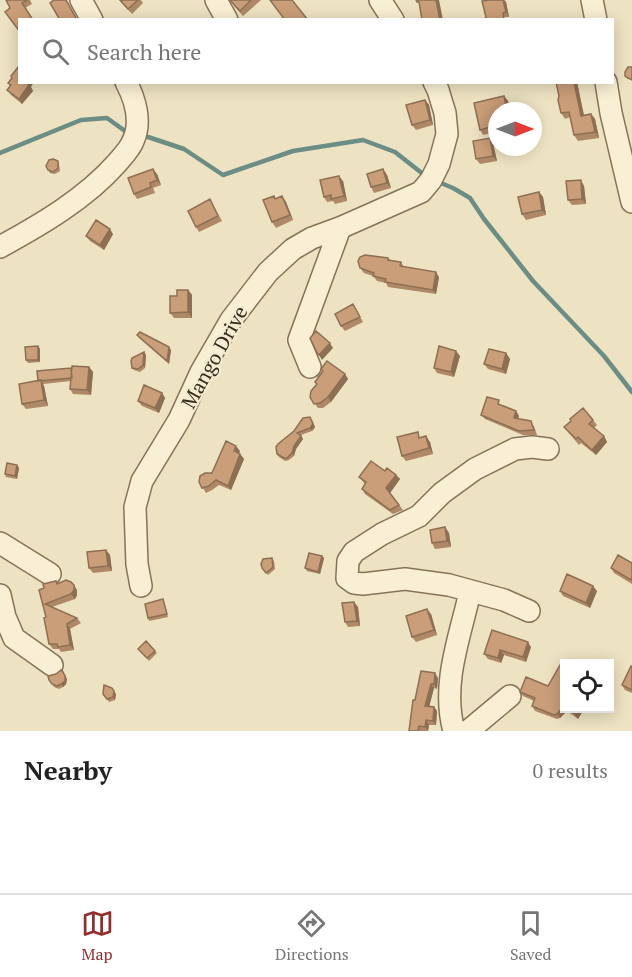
<!DOCTYPE html>
<style>
body{margin:0;font-family:"PT Serif",serif;background:#f6f6f6;color:#222}
.controls{position:absolute;right:18px;bottom:18px;display:grid;overflow:hidden;border-radius:0px;box-shadow:0 3px 15px #0003}
.controls button{width:54px;height:54px;display:grid;place-items:center;padding:0;border:0;border-bottom:2px solid #e0e0e0;background:#fff;color:#222;font:30px sans-serif}
.compass{position:absolute;left:488px;top:102px;width:54px;height:54px;border-radius:50%;background:#fff;box-shadow:0 3px 15px #0003;rotate:90deg}
.list{margin:0;padding:0;list-style:none}
h2{display:flex;justify-content:space-between;align-items:center;height:78px;margin:0;padding:0 24px;font-size:26px}
h2 small{font-size:20px;font-weight:400;color:#767676}
.icon{flex:none;width:33px;height:33px;fill:none;stroke:currentColor;stroke-width:2;stroke-linecap:round;stroke-linejoin:round}
.map{position:relative;flex:none;width:632px;height:731px;overflow:hidden}
.search{position:absolute;background:#fff;box-shadow:0 3px 15px #0003;left:18px;right:18px;top:18px;height:66px;display:flex;align-items:center;gap:15px;box-sizing:border-box;padding:0 21px;border-radius:0px;color:#767676;font-size:22px}
.sheet{height:162px;background:#fff}
nav{display:flex;justify-content:space-around;align-items:center;box-sizing:border-box;height:84px;border-top:2px solid #e0e0e0;background:#fff;font-size:16px;color:#767676}
nav a{display:grid;justify-items:center;gap:3px}
nav .on{color:#932e2b}
.map>svg:first-child{display:block}
.lines{fill:none;stroke-linecap:round;stroke-linejoin:round}
.stream{stroke:#6b8d86;stroke-width:4.5}
.minor-casing{stroke:#867359;stroke-width:24}
.minor{stroke:#f8efd4;stroke-width:21}
.wall{fill:#ae8867}
.shaded-wall{fill:#8d6f54}
.building{fill:#ca9e78;stroke:#8d6f54;stroke-width:1.5}
.labels{text-anchor:middle;dominant-baseline:central;stroke-width:4.5;stroke-linejoin:round;paint-order:stroke}
.street-label{font-size:20px;fill:#362a1d;stroke:#f4ecd0}
</style>
<div class="map">
<svg width="632" height="731" viewBox="0 0 632 731">
<rect width="100%" height="100%" fill="#ede2c1"/>
<g class="lines">
<path class="stream" d="M142,135l42,14 39,26 70,-24 70,-11 32,12 28,22
M0,153l81,-33 26,-2 18,13
M436,181l17,7 17,10 14,21 49,62 71,75 28,36"/>
<g class="minor-casing">
<path id="minor" d="M81,0l11,20
M216,0l11,20
M380,0l13,20
M592,0l4,20
M606,82l5,31 21,89
M0,247c42,-23 85,-48 117,-84 5,-6 13,-14 16,-22 9,-19 2,-42 -7,-59
M310,367l-11,-27 41,-112
M0,543l50,31
M141,586l-4,-22 -2,-57 7,-26 37,-61 22,-48 30,-52 37,-48 25,-23 19,-11 30,-11 79,-35 10,-12 8,-16 8,-30 -2,-21 -7,-23 -4,-8
M0,595l5,22 9,21 38,27
M529,611l-25,-11 -55,-15 -44,-6 -42,5 -9,-1 -7,-5 1,-17 6,-9 28,-18 37,-18 23,-23 33,-24 40,-20 17,-2 16,2
M454,731c-13,-47 6,-94 16,-139
M468,731l42,-35"/>
</g>
<use href="#minor" class="minor"/>
</g>
<path class="wall" d="M6,0h24l2,4 -7,4h-15z
M119,0h22l2,3 -11,11z
M230,0h31l-18,16 -9,-10z
M489,0h15l2,2 3,15h-23z
M556,82h21l7,33 7,-1 4,5 4,19 -21,3 -4,-6 -4,-18 -5,2 -4,-6 -2,-17z
M8,83l23,4 2,4 -11,13 -11,-9 -4,-5 3,-4z
M504,96l4,5 2,10h-13v21l-14,3 -3,-5 -6,-27z
M425,100l4,5 4,20 -17,5 -4,-5z
M493,143l4,18 -17,3 -4,-5z
M58,161l1,3 1,7 -5,3 -5,-1 -2,-3z
M383,169l4,6 4,13 -17,5 -3,-6z
M157,174l4,11 -8,3 2,5 -18,6 -3,-5z
M343,181l4,20 -12,3 -2,-3 -6,1 -3,-5z
M584,186l2,18 -14,1 -4,-5z
M539,192l4,5 3,18 -20,5 -4,-6z
M274,196l2,3 6,-3 4,6 7,18 -17,8 -4,-6z
M213,205l9,16 -23,11 -3,-5z
M113,234l-9,16 -14,-9 -4,-5z
M388,258l2,2 11,2 3,5 35,10 -3,17 -48,-7 -2,-4 -9,-2 -4,-5 -9,-3 -4,-5z
M188,290l4,5v23h-18l-4,-5 7,-17z
M353,304l10,18 -18,9 -4,-5z
M137,335l34,15 -2,14 -30,-26z
M38,346l2,3v13l-12,1 -2,-3z
M144,352l2,3 -1,13 -5,4 -6,-2 -2,-2z
M506,353l4,6 -4,15 -18,-5 -4,-5z
M460,356l-6,21 -17,-4 -3,-5z
M89,367l4,5 -2,23 -18,-1 -3,-5 1,-8 -28,3 1,2 4,20 -22,3 -4,-5 16,-23 34,-11z
M321,369l24,5 3,5 -17,23 -8,6h-5l-8,-11 6,-13 -1,-2 7,-10z
M162,393l3,5 -6,15 -17,-7 -4,-5z
M503,405l13,6 3,5 -1,3 16,7 3,9h-14l-38,-16 -4,-4z
M312,420l3,7 -3,4 -11,4 2,4 -7,10 -2,7 -5,4 -4,1 -6,-4 -2,-3z
M593,420l4,5 -3,3 10,8 3,6 -11,13 -15,-12 -2,2 -15,-18z
M430,442l3,12 -27,7 -4,-5z
M240,451l-1,2 1,1 4,5 -13,31 -12,-5 -7,5 -6,3 -7,-11 13,-9z
M17,465l2,3 -2,11 -11,-2 -1,-3z
M385,471l11,4 4,4 -10,14 13,17 -10,4 -28,-20 -3,-5 3,-5 -6,-7z
M445,527l4,6 2,14 -16,2 -3,-6z
M106,550l4,5 2,16 -19,2 -4,-5z
M322,556l2,2 -4,16 -13,-3 -2,-3z
M272,558l2,3 1,8 -7,6 -6,-7z
M632,563v21l-18,-11 -3,-5z
M58,584l19,6v5l-2,4 -23,8 25,11 4,5 -11,6 4,21 -13,2 -2,-3h-6l-4,-5 -3,-27 -2,-29z
M560,591h37l-7,17 -27,-12z
M163,599l1,3 4,15 -19,4 -1,-3z
M358,607l2,19 -12,1 -3,-5z
M431,614l6,21 -21,7 -4,-5z
M492,630l39,17 -5,15 -22,-7 -3,8 -13,-4 -4,-5z
M138,649l17,2 2,2 -8,8z
M632,667v26l-7,-3 -3,-5z
M564,668v40h20v1l-6,10 -11,-8 -7,7 -3,1 -22,-8 -3,-5 2,-5 -11,-5 -3,-4 28,-6z
M63,672l4,7 -1,5 -3,3 -4,2 -5,-2 -5,-7z
M438,678l-1,11 -3,-1 -5,19h5l3,4 -1,14h-7l-1,6h-19l6,-31z
M103,694h13l-1,6 -6,2z"/>
<path class="shaded-wall" d="M436,0h3l4,20h-3z
M503,0h1l2,2 3,15 -3,-5z
M34,82l-3,5 2,4 -11,13 -3,-5 7,-16z
M574,82h3l8,39 -4,-5z
M504,96l4,5 2,10h-3z
M425,100l4,5 4,20 -3,-5z
M591,114l4,5 4,19 -4,-6z
M490,138l3,5 4,18 -4,-5z
M153,169l4,5 4,11 -4,-5z
M383,169l4,6 4,13 -4,-5z
M339,176l4,5 4,20 -3,-5z
M581,180l3,6 2,18 -4,-5z
M539,192l4,5 3,18 -4,-5z
M282,196l4,6 7,18 -3,-5z
M110,229l3,5 -9,16 -4,-5z
M436,272l3,5 -3,17 -3,-4z
M188,290l4,5v23l-4,-6z
M330,343l3,5 -11,12 -3,-5z
M38,346l2,3v13l-2,-2z
M169,347l2,3 -2,14 -2,-3z
M456,351l4,5 -6,21 -3,-5z
M144,352l2,3 -1,13 -2,-3z
M506,353l4,6 -4,15 -4,-5z
M89,367l4,5 -2,23 -4,-5z
M345,374l3,5 -17,23 -3,-5z
M41,380l3,6 4,20 -4,-6z
M162,393l3,5 -6,15 -4,-5z
M516,411l3,5 -2,6 -3,-4z
M310,417l5,10 -3,4 -2,-3z
M301,436l2,3 -7,10 -2,7 -2,-3 2,-7z
M426,436l4,6 3,12 -4,-6z
M604,436l3,6 -11,13 -4,-5z
M236,446l4,5 -2,5 -4,-5z
M240,454l4,5 -13,31 -3,-4z
M17,465l2,3 -2,11 -2,-3z
M396,475l4,4 -10,14 -4,-5z
M445,527l4,6 2,14 -4,-6z
M106,550l4,5 2,16 -4,-5z
M322,556l2,2 -4,16 -2,-2z
M74,585l3,5v5l-2,4 -4,-5z
M593,586l4,5 -7,17 -4,-5z
M354,602l4,5 2,19 -3,-5z
M427,609l4,5 6,21 -3,-5z
M67,624l3,5 4,21 -4,-5z
M528,642l3,5 -5,15 -3,-5z
M500,650l4,5 -3,8 -3,-5z
M63,672l4,7 -1,5 -3,3 -2,-3z
M435,673l3,5 -1,11 -3,-5z
M431,684l3,4 -6,23 -3,-5z
M114,691l2,3 -1,6 -2,-3z
M564,706l3,5 -7,7 -3,-4z
M434,707l3,4 -1,14 -3,-4z
M579,708h5v1l-6,10 -3,-5z
M426,720l3,5 -1,6 -3,-4z"/>
<path class="building" d="M6,0h22l-6,3 11,17h-13v12l-15,-20 5,-4z
M54,0h12l11,20h-17l-10,-17z
M120,0h18l-10,9z
M230,0h21l-11,11z
M270,0h22l16,20h-23z
M416,0h20l4,20h-18l-3,-18h-2z
M489,0h14l3,12 -3,1 1,7h-20l2,-3 -4,-16z
M19,66l1,16h6l3,3 -10,14 -12,-9 4,-5 -3,-2 4,-5 -1,-2z
M628,67h4v13l-4,-2 -3,-2v-4z
M556,82h18l7,34 10,-2 4,18 -21,3 -5,-23 -8,1 -3,-13 1,-4z
M504,96l3,15h-10v14l-17,5 -6,-27z
M425,100l5,20 -18,5 -6,-20z
M490,138l3,18 -17,3 -3,-18z
M53,159l5,2v7l-5,4 -5,-2 -2,-4 3,-6z
M153,169l4,11 -7,3 1,4 -17,7 -6,-16z
M383,169l4,14 -16,4 -4,-13z
M339,176l5,20 -13,3v-4l-7,2 -4,-17z
M581,180l1,19 -14,1 -2,-19z
M539,192l3,18 -20,4 -4,-17z
M274,196l1,3 7,-3 8,19 -18,7 -9,-22z
M210,199l8,17 -22,11 -8,-16z
M96,220l14,9 -10,16 -14,-9z
M365,255l23,3v2l13,2 -1,4 36,6 -3,18 -48,-8 1,-3 -13,-3 1,-3 -14,-5 -2,-7 2,-4z
M177,290h11v22l-18,1v-17h7z
M353,304l7,13 -19,9 -6,-12z
M316,331l14,12 -11,12 -2,-2 -7,-15z
M140,332l29,15 -2,14 -30,-26z
M38,346v14h-12l-1,-13z
M439,346l17,5 -5,21 -17,-4z
M489,349l17,4 -4,16 -18,-5z
M144,352l-1,13 -5,4 -6,-1 -1,-7 1,-3z
M327,361l18,13 -17,23 -8,6 -6,1 -4,-7 1,-6 6,-7 -2,-2 8,-11 -2,-2z
M72,366l17,1 -2,23 -17,-1z
M71,368l1,10 -34,3 -1,-10z
M41,380l3,20 -22,4 -3,-20z
M144,385l18,8 -7,15 -17,-7z
M487,397l12,3 -1,4 18,7 -2,7 17,3 3,9 -15,1 -38,-16z
M583,408l10,12 -4,4 15,12 -12,14 -14,-13 -2,2 -12,-12 7,-6 -1,-2z
M310,417l3,7 -3,4 -13,5 4,3 -7,10 -2,7 -5,5h-3l-7,-4 -1,-7 2,-3 16,-13 9,-13z
M418,432l1,6 7,-2 3,12 -27,8 -5,-19z
M226,441l10,5 -2,5 6,3 -12,32 -12,-6 -7,6 -7,2 -3,-6 1,-6 5,-3h7z
M371,461l14,10 2,-3 9,7 -10,13 13,17 -9,5 -28,-21 4,-7 -7,-5z
M7,463l10,2 -2,11 -10,-2z
M445,527l2,14 -15,2 -2,-13z
M106,550l2,16 -19,2 -2,-16z
M309,553l13,3 -4,16 -13,-4z
M618,555l14,8v15l-1,2 -20,-12z
M272,558l1,9 -7,6 -4,-5 -1,-4 2,-5z
M567,574l26,12 -7,17 -26,-12z
M66,580l5,2 3,3v5l-3,4 -26,10 32,14 -10,6 3,21 -12,2 -1,-3h-8l-5,-26 2,-1 -7,-27 5,-2 -1,-4 13,-3 1,3z
M163,599l4,15 -19,4 -3,-14z
M354,602l3,19 -12,1 -3,-19z
M427,609l7,21 -22,7 -6,-21z
M492,630l36,12 -5,15 -23,-7 -2,8 -14,-4z
M146,641l9,10 -8,7 -9,-9z
M560,665l4,3v39v-1l-7,8 -3,1 -22,-9 3,-8 -15,-6 6,-15 22,9z
M631,666l1,1v23l-10,-5z
M61,670l2,2 2,4v5l-4,3 -4,2 -5,-2 -3,-4 -1,-4 8,-2z
M421,671l14,2 -1,11h-3l-6,22 9,1 -1,14 -7,-1 -1,7 -6,-1 -1,5h-9l4,-31h2z
M104,685l8,3 2,3 -1,6 -6,2 -4,-5z
M567,708h12l-4,6z"/>
<g class="labels">
<g class="street-label">
<text transform="translate(214 357) rotate(-61)">Mango Drive</text>
</g>
</g>
</svg>
<div class="controls">
<button><svg class="icon" aria-label="locate" viewBox="0 0 24 24"><circle cx="12" cy="12" r="6"/><path d="M12 2v4M12 18v4M2 12h4M18 12h4"/></svg></button>
</div>
<svg class="compass" viewBox="-18 -18 36 36"><path d="M0-13l5 13h-10z" fill="#e53935"/><path d="M0 13l5-13h-10z" fill="#767676"/></svg>
<div class="search"><svg class="icon" aria-label="search" viewBox="0 0 24 24"><circle cx="10" cy="10" r="6"/><path d="M15 15l6 6"/></svg>Search here</div>
</div>
<section class="sheet">
<h2>Nearby<small>0 results</small></h2>
<ul class="list">
</ul>
</section>
<nav>
<a class="on"><svg class="icon" aria-label="map" viewBox="0 0 24 24"><path d="M3 6l6-2 6 2 6-2v14l-6 2-6-2-6 2zM9 4v14M15 6v14"/></svg>Map</a>
<a><svg class="icon" aria-label="directions" viewBox="0 0 24 24"><path d="M12 3l9 9-9 9-9-9zM9 14v-3h6M13 9l2 2-2 2"/></svg>Directions</a>
<a><svg class="icon" aria-label="saved" viewBox="0 0 24 24"><path d="M7 4h10v16l-5-4-5 4z"/></svg>Saved</a>
</nav>
